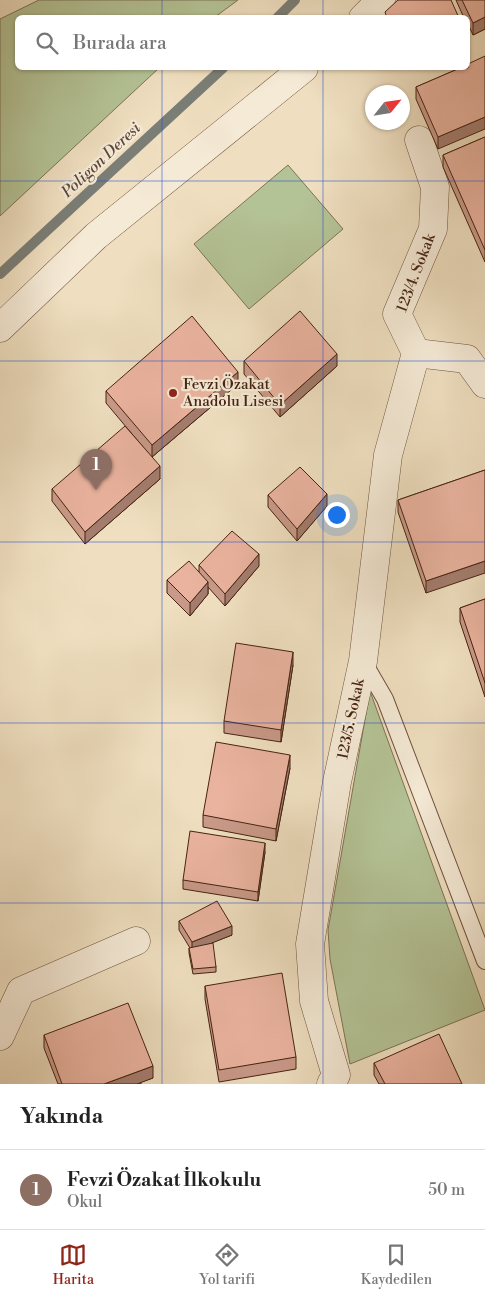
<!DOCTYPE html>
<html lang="tr">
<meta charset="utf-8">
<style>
body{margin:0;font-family:"Libre Bodoni",serif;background:#f2f2f2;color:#222}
.compass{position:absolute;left:365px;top:85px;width:45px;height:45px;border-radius:50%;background:#fff;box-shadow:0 1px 4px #0004;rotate:60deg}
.you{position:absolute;left:336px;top:514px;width:18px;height:18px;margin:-12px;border:4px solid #fff;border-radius:50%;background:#1a73e8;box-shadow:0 0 0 8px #1a73e833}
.badge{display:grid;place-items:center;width:32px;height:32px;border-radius:50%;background:#8f2418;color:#fff;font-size:16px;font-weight:700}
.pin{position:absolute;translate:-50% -41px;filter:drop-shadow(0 1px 2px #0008)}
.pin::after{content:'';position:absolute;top:26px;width:18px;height:15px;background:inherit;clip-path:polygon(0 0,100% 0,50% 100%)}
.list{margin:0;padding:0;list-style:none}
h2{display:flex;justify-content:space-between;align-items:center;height:65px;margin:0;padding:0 20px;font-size:21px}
h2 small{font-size:16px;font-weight:400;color:#767676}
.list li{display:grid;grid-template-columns:32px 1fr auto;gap:15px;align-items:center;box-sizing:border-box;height:80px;padding:0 20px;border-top:1px solid #e0e0e0}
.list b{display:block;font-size:19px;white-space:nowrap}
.list p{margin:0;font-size:16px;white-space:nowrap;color:#767676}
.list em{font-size:16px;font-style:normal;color:#767676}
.icon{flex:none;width:28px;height:28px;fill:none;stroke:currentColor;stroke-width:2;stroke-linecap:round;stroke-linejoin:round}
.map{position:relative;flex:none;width:485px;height:1084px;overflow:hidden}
.search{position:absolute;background:#fff;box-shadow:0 1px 4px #0004;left:15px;right:15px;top:15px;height:55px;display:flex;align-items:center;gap:12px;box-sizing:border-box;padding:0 18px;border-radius:8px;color:#767676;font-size:19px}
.sheet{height:145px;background:#fff}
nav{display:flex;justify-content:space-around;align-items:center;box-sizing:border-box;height:70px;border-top:1px solid #e0e0e0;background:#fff;font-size:14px;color:#767676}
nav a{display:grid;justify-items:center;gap:2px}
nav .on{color:#8f2418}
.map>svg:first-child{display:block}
.green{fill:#b4c396;stroke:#7d7354}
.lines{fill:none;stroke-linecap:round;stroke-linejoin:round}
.stream{stroke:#7a7e76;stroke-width:10}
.lane-casing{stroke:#70523e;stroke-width:18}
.street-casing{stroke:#70523e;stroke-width:29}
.lane{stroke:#f5ead6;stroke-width:16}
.street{stroke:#f5ead6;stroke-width:28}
.wall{fill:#c99a89;stroke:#462312}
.shaded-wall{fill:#a47d6f;stroke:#462312}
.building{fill:#eab39f;stroke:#462312}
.grid{fill:none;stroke:#1d4ed8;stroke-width:1;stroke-opacity:0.55}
.poi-dot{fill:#8f2418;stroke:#f5ead6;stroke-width:2}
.labels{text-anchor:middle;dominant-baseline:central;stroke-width:4.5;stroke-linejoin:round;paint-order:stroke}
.street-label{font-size:15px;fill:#462312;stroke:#f5ead6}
.poi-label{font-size:15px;fill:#462312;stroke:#f5ead6;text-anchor:start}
.water-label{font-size:16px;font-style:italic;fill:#5c493c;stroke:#f5ead6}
</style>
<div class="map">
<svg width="485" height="1084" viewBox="0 0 485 1084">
<rect width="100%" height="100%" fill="#efdfc0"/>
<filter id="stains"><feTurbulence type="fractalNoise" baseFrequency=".004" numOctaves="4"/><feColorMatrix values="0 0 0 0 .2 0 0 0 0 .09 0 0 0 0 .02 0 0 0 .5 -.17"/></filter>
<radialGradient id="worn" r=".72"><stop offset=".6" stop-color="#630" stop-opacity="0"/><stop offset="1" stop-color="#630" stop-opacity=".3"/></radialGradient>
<path class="green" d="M39,0h199l-23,17 -197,1v50h141l-159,148v-197z
M288,165l55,64 -94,80 -55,-65z
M370,691l115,319 -135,54 -20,-105 -2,-29z"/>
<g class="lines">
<path class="stream" d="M277,18l18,-18
M0,274l223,-206"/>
<g class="lane-casing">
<path id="lane" d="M363,661l22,38 100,262"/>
</g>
<g class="street-casing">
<path id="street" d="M363,18l18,-18
M0,328l96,-92 208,-168
M416,353l-19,-39 36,-85 2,-42 -16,-47
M416,353l51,6 18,25
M0,1036l21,-45 115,-50
M331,1084l5,-9 -22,-74 -4,-57 27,-162 26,-121 25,-206 28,-102"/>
</g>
<use href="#lane" class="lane"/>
<use href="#street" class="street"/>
</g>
<path class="wall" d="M456,0h29v29l-12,6 -5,-11v-6h-4z
M460,68l-22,81 -22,-50v-12z
M485,137v125l-42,-95v-12z
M244,361l93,5 -57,51 -36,-43z
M238,384l-86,73 8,22 -75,65 -33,-43v-12l91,-42 -37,-44v-12z
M485,470l-59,123 -28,-81v-12z
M268,495l59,11 -30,35 -29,-34z
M199,565l60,1 -34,40 -17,-19v7l-18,22 -23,-23v-13l32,-8z
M485,599v98l-25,-75v-14z
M293,665l-12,77 -57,-9v-12z
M290,768l-14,73 -73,-14v-12z
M265,852l-7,49 -75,-12v-9z
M179,921l53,14 -24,9 8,23v5l-23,2 -4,-21v-5h1l-11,-18z
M205,986l91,71v12l-77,13 -14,-83z
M44,1035l109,43 -12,4v2h-83l-14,-36z
M374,1063l88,21h-83l-5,-9z"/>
<path class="shaded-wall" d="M485,17v12l-12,6v-12z
M485,117v12l-47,20v-12z
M337,354v12l-57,51v-12z
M238,372v12l-86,73v-12z
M160,466v13l-75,65v-12z
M327,494v12l-30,35v-12z
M259,554v12l-34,40v-12z
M485,561v12l-59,20v-12z
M208,582v12l-18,22v-13z
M293,652v13l-12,77v-12z
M290,755v13l-14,73v-12z
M265,843v9l-7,49v-9z
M232,926v9l-40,16v-9z
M153,1066v12l-16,6h-33z"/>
<path class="building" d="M398,0h53l8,18h-72l-2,-6z
M462,0h23v17l-12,6z
M485,56v61l-47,20 -22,-50 44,-19h8v-4z
M485,137v113l-42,-95z
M300,311l37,43 -57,51 -36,-44z
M192,316l46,56 -86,73 -46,-54z
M125,426l35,40 -75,66 -33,-43z
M300,467l27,27 -30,35 -29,-34z
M485,470v91l-59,20 -28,-81z
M232,531l27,23 -34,40 -26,-29z
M189,561l19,21 -18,21 -23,-23z
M485,599v84l-25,-75z
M236,643l57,9 -12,78 -57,-9z
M216,742l74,13 -14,74 -73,-14z
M190,831l75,12 -7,49 -75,-12z
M217,901l15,25 -40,16 -13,-21z
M213,943l3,24 -23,2 -4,-21z
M282,973l14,84 -77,13 -14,-84z
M128,1003l25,63 -49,18h-42l-18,-49z
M439,1034l23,50h-77l-11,-21z"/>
<path class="grid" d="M162,0v18M323,0v18M162,68v1016M323,68v1016M0,181h485M0,361h485M0,542h485M0,723h485M0,903h485"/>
<circle class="poi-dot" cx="173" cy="393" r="5"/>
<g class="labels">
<g class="street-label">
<text transform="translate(416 273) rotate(-69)">123/4. Sokak</text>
<text transform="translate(351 719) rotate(-78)">123/5. Sokak</text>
</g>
<g class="poi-label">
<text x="183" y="384">Fevzi Özakat<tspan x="183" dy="17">Anadolu Lisesi</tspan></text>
</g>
<g class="water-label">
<text transform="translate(101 160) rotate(-43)">Poligon Deresi</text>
</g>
</g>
<rect width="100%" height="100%" filter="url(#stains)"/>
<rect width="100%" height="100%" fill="url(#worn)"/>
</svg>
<svg class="compass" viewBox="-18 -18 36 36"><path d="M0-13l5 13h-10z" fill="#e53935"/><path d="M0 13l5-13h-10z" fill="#767676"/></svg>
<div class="you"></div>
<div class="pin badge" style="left:96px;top:490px;background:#8d6e63">1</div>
<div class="search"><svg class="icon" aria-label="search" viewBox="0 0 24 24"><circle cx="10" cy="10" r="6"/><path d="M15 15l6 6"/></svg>Burada ara</div>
</div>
<section class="sheet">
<h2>Yakında<small></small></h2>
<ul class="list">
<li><span class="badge" style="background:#8d6e63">1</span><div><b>Fevzi Özakat İlkokulu</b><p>Okul</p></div><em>50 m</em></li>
</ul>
</section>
<nav>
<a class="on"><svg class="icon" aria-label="map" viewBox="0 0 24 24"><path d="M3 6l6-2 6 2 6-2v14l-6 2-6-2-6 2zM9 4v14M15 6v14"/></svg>Harita</a>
<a><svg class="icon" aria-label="directions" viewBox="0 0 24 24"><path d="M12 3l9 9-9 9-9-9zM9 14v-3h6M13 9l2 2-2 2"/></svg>Yol tarifi</a>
<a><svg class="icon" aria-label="saved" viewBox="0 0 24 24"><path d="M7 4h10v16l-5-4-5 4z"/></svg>Kaydedilen</a>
</nav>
